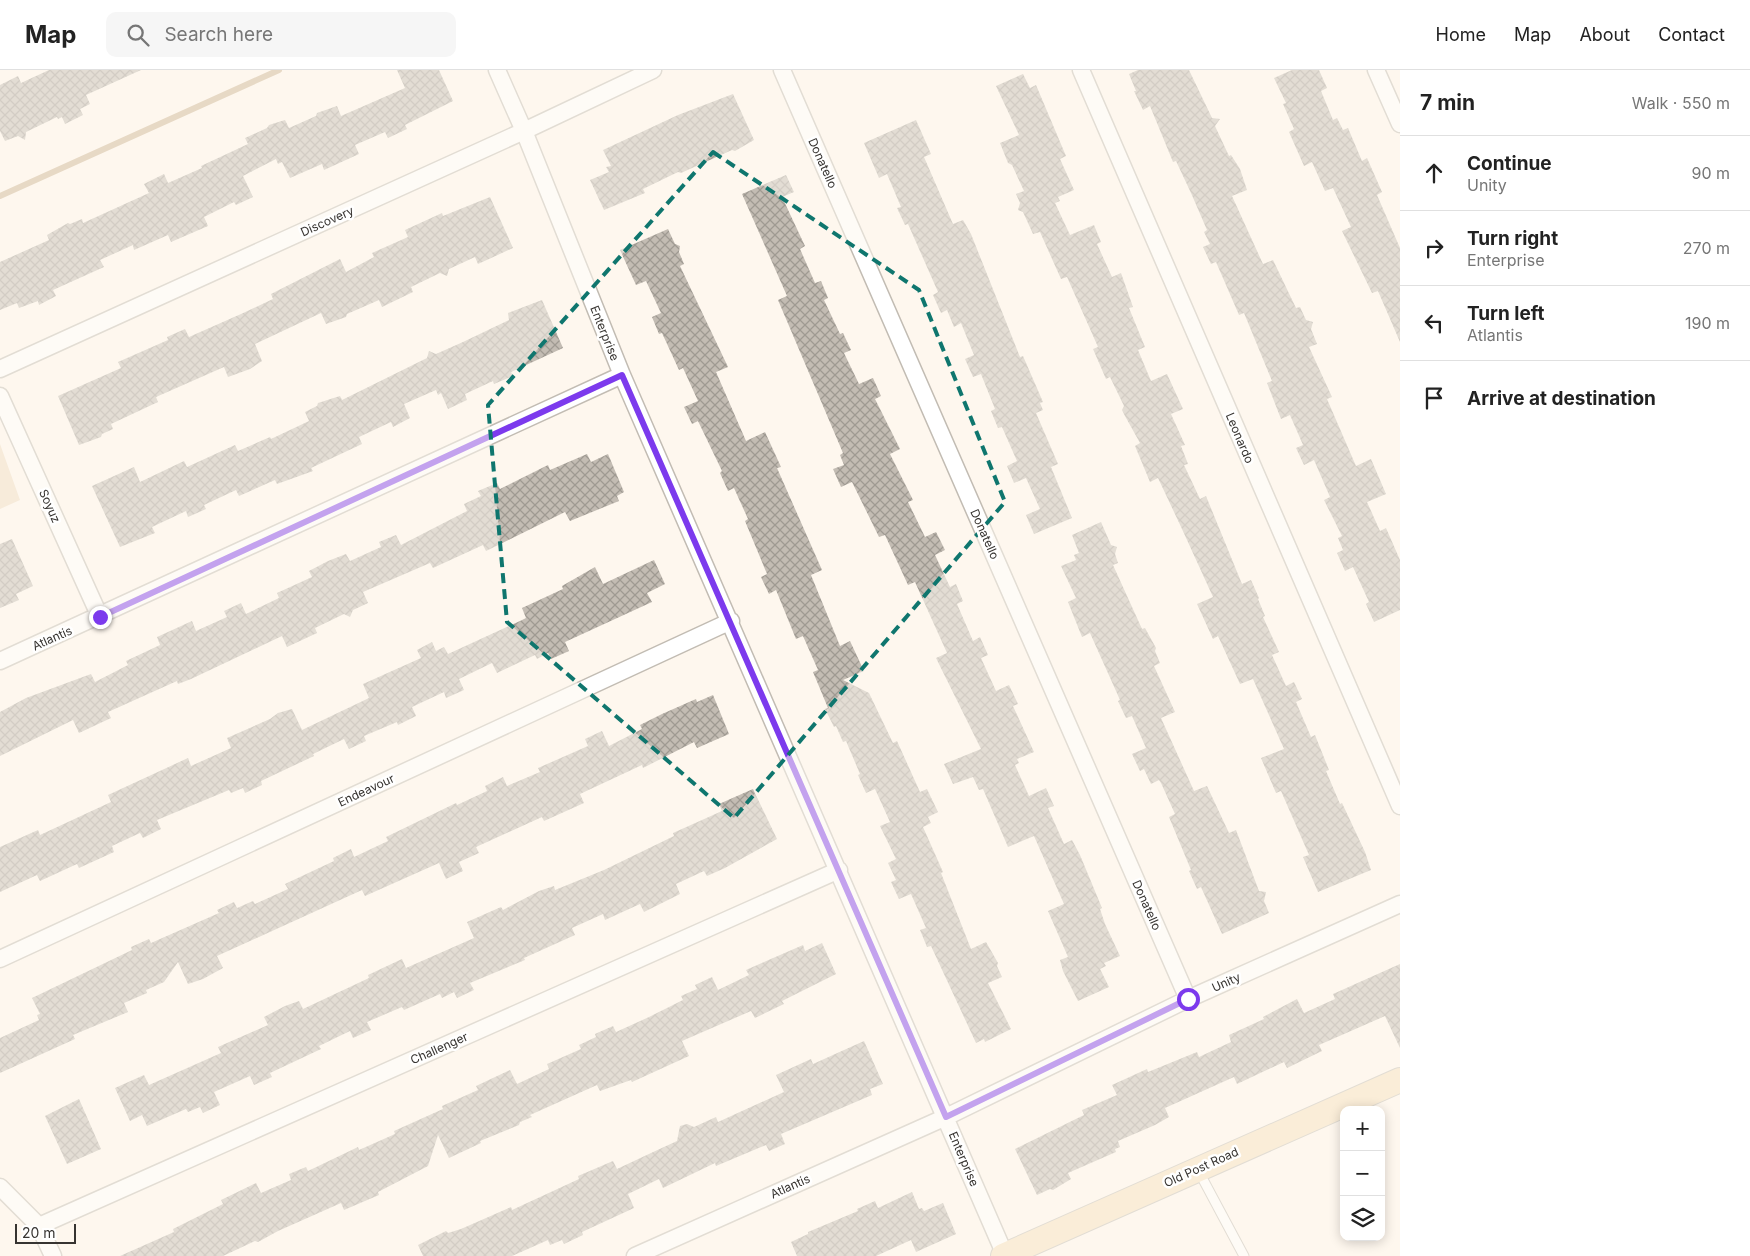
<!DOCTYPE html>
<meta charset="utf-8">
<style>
body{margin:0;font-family:Inter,sans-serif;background:#f6f6f6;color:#222}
.controls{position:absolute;right:15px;bottom:15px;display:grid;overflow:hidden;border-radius:10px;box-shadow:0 2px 12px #0003}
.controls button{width:45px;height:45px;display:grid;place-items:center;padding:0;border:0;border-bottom:1px solid #e0e0e0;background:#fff;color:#222;font:25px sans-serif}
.scale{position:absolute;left:15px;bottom:12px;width:61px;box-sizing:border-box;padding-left:5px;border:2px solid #373431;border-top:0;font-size:14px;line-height:18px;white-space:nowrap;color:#373431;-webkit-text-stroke:4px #fff;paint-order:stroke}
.stop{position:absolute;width:15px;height:15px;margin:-11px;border:4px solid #7c3aed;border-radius:50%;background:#fff}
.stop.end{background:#7c3aed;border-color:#fff;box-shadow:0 1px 5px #0008}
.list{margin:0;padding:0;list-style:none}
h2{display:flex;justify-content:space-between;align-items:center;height:65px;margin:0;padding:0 20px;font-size:21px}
h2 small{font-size:16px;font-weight:400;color:#767676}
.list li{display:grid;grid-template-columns:32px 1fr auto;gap:15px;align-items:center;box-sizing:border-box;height:75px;padding:0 20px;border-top:1px solid #e0e0e0}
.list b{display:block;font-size:19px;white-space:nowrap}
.list p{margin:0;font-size:16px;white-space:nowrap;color:#767676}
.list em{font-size:16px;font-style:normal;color:#767676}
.icon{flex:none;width:28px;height:28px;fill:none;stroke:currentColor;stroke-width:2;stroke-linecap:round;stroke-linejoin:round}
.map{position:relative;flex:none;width:1400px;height:1186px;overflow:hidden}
header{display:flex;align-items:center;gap:30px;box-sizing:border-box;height:70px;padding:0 25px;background:#fff;border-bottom:1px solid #e0e0e0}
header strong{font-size:24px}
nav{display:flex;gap:28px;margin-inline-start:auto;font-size:18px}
.search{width:350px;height:45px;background:#f6f6f6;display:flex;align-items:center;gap:12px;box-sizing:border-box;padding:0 18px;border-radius:10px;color:#767676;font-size:19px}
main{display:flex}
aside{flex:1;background:#fff}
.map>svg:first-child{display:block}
.green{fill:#efdbc2}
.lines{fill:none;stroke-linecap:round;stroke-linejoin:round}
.stream{stroke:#cdb392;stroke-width:6}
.building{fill:url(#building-cross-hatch)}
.lane-casing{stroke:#c2bcb3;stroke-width:11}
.street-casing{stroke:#c2bcb3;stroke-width:19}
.secondary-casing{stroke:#c2bcb3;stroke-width:26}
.lane{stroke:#fff;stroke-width:9}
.street{stroke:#fff;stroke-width:16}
.secondary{stroke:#f5e0bc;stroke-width:24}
.route{stroke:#7c3aed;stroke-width:6}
.marked{fill:none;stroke:#0f766e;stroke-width:4;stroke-dasharray:10 6;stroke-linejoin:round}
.labels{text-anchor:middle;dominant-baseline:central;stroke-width:5;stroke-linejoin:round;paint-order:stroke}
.street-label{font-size:12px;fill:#373431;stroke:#fff}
</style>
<header>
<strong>Map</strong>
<div class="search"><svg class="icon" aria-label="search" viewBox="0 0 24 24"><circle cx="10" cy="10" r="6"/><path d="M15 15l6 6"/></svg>Search here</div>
<nav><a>Home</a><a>Map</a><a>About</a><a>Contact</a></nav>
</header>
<main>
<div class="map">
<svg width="1400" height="1186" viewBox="0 0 1400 1186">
<defs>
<pattern id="building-cross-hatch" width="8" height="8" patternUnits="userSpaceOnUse" patternTransform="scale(1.25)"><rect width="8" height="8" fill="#c3bcb3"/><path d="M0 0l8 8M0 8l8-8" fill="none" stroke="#9f9a92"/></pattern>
</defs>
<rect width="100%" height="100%" fill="#fef7ee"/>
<path class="green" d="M0,374l20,56 -20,9z"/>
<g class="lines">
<path class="stream" d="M0,126l279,-126"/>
</g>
<path class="building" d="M49,0h92l-55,25 4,9 -10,5 3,6 -18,9 -3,-7 -4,2 -1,-2 -31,15 -1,8 -7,-4 -13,5 -5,-10v-46l18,-9 3,7z
M397,0h42l14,31 -48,24 2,4 -19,9 -3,-6 -30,13 4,9 -35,16 -2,-6 -32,14 -8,-16 -4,2 -2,-5 -33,17 10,21 -17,8 -2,-3 -30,15 4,9 -37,16 -3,-7 -34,15 -1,-5 -33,15 4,7 -51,23 3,6 -17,9 -1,-4 -19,7 -2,-5 -17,7v-48l49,-22 -2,-5 21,-12 2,1 12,-5 1,4 66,-30 -5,-9 20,-10 4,9 34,-15 -1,-2 47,-22 -3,-6 22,-10 2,-3 16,-5 4,8 27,-12 1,-3 20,-7 4,10 64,-28z
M1138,0h51l23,48 8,1 -5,7 14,30 2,-1 9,14 7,21 -15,6 31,68 10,-4 23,48 4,-1 6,13 7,2 -2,7 6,15 -8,3 23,50 -5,2 29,67 15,-7 15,35 -19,8 13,29 6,-3 14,32v50l-26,12 -8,-18 3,-2 -16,-35 -8,4 -8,-18 6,-3 -5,-12 4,-2 -18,-36 6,-3 -16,-37 -10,5 -8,-17 7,-3 -13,-30 -9,4 -14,-36 5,-2 -28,-68 -5,2 -23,-53 -5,2 -8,-17 7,-3 -6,-12 3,-2 -16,-37 -15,-32 -3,1 -23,-56 -7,4 -9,-19h2l-7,-17z
M1292,0h27l8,18 -6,3 12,29 4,-2 6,12 5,-2 14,33 5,-3 15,34 -5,3 23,53v94l-22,-51 -6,2 -30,-62 9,-4 -18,-39 -8,3 -13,-29 -8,4 -15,-34 5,-3 -11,-25 3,-1 -12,-25z
M1023,4l7,14 6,-3 30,71 -6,3 14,31 -16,7 2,4 -5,2 15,32 24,-10 7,17 -4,2 15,33 9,-4 12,34 -4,1 16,39 -7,3 13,31 16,-7 16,35 -12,5 14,31 -4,1 7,18 -4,1 16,34 6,-3 36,88 9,-4 8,18 -1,1 7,17 -2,1 16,35 -7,3 14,31 8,-4 8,17 -6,3 15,35 4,-2 14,35 -3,1 14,33 2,-1 23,49 6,18 -53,22 -15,-35 6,-2 -28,-64 -5,2 -15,-35 23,-9 -31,-70 -13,5 -22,-48 -5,3 -16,-35 16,-7 -31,-68 -24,-51 -8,4 -15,-36 5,-3 -15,-27 -3,-6 2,-4 -14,-29 -4,2 -13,-30 5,-2 -31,-70 -6,2 -21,-47 -7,2 -10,-22 -5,-2 2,-7 -4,-9 8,-3 -12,-26 -4,-2 -8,-20 19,-8 -23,-49z
M733,24l21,46 -19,11 -3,-1 -51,23 -3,-1 -35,17 2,4 -41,17 -14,-30 19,-8 -3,-5 5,-1 -8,-16 75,-35z
M916,50l15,34 -7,3 29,67 10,-4 8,14 49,123 3,-1 20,46 -3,1 3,7 -7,3 22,51 -7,3 21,51 -38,16 -8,-19 14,-6 -14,-31 -12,5 -7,-17 10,-5 -15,-34 -4,1 -7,-17 4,-2 -14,-35 -8,3 -8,-18 9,-4 -13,-32 -7,4 -7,-17 -6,3 -8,-18 5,-3 -30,-68 -3,1 -8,-17 4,-1 -14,-33 -8,4 -15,-35z
M786,105l8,17 -12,5 23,49 -5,3 15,34 6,-2 7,17 -4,2 16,34 3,-1 8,17 -7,3 15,31 14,-6 8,18 -6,3 25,50 -10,5 23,46 -5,2 17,35 11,-5 9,18 -10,5 15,32 6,-3 7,17 -6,3 16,37 7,-4 8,18 -7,3 15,33 13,-6 9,19 -5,2 21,46 -17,7 2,4 -4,2 14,31 17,-8 8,18 -6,2 16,36 8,-4 8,15 22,53 -2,1 5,15 15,32 -16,7 2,3 -6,3 9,18 -31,14 -15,-30 -3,-11 8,-3 -20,-46 16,-7 -30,-68 -26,11 -25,-58 -4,1 -6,-13 -20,7 -9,-20 37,-15 -45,-91 11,-5 -32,-71 -7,3 -23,-50 -6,2 -27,-55 -11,5 -8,-18 11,-4 -4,-10 3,-2 -65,-153 9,-4 -45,-102z
M490,127l23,51 -35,16 -3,-7 -26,12 -2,7 -7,-3 -29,14 2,5 -31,15 -3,-7 -32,14 -1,3 -20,7 -5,-11 -66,31 7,17 -12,8 -22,8 -4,-10 -68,30 2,5 -47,22 2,5 -11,5 -1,3 -22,8 -21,-49 63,-28 -3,-6 50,-22 -1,-3 18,-8 4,8 52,-23 32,-15 -2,-5 69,-35 6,13 28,-15 -2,-4 36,-16 -3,-7 37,-17 1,3z
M668,159l7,15 5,2 -1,6 5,12 -4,2 48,101 -12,5 30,69 19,-9 16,35 -4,1 45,102 -11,5 29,71 10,-5 14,30 -21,9 26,13 24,50 4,-2 23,51 7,-3 11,23 -10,5 3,6 -8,4 20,45 -2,1 30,76 15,-7 12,21 -1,3 5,11 -14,6 23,46 -26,13 -1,-3 -8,4 -45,-97 -4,1 -7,-17 6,-2 -15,-34 -12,5 -8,-17 5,-2 -8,-17 8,-4 -16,-33 10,-4 -15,-33 -9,4 -8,-18 2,-1 -14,-33 -3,1 -7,-16 -2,1 -9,-18 3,-1 -15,-36 5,-2 -15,-34 -7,3 -20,-49 -7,4 -8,-17 6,-3 -22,-53 3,-2 -14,-31 -6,3 -8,-18 2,-2 -24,-50 -6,3 -8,-17 14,-6 -15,-33 -4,2 -17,-37 -3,1 -7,-17 9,-4 -15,-32 -10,4 -16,-35z
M542,230l21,48 -52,24 2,4 -19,8 -1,-3 -28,13 2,6 -19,9 -7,-16 -3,2 -2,-5 -32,14 6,14 -17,9 -2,-5 -32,15 3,7 -51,24 2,3 -36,13 -2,-4 -36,16 -3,-6 -32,15 2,4 -18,8 -2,-6 -34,16 3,6 -35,14 -28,-61 42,-19 6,15 44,-21 3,6 48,-22 3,6 32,-14 1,2 38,-18 -4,-9 12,-6 1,-3 22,-7 2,4 85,-42 2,-7 7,3 27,-12 46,-22 -1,-7z
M587,384l4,8 17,-8 16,38 -7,4 2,5 -49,20 -5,-9 -79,39 -3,-6 -50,23 -3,-5 -67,29 5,11 -15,7 -3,7 -6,-3 -29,14 2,5 -30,14 -5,-11 -91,43 -13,5 -1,-3 -69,31 3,6 -32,15 -6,-13 -73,36v-44l26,-14 65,-24 4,8 33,-17 -2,-4 34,-16 -3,-8 35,-16 4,10 31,-14 -3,-6 17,-8 5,11 33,-16 -2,-5 35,-16 -3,-6 19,-10 18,-7 4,7 31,-14 -2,-5 17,-7 5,10 66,-34 -3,-7 17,-8 -3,-5 19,-8 3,6 48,-24 2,5z
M1101,452l10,23 6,2 -2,7 3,9 -5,2 29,64 3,-1 11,20 -1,3 5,12 -6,3 21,46 -14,6 33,73 13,-5 22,47 7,-3 23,61 7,1 -2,9 5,12 -47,21 -21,-47 -4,2 -8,-18 2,-1 -22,-53 6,-3 -14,-31 -2,-3 -8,4 -7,-15 -4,2 -8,-17 14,-6 -14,-32 -6,2 -8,-17 2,-1 -30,-67 -8,4 -14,-35 8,-4 -15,-32 15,-6 -2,-5 5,-2 -7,-18z
M12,469l21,47 -17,8 3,6 -19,8v-64z
M654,490l11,24 -18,9 5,9 -87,40 4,9 -18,8 -3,-6 -11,6 -2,-4 -38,18 -5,-10 -33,16 5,11 -18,8 -2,-6 -32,15 4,9 -18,9 -1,-3 -33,14 2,5 -17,8 -5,-10 -31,15 1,2 -53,25 1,4 -17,8 -2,-5 -12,5 -2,-3 -72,30 4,9 -18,9 -3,-5 -28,13 2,6 -35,16 -2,-4 -37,17 -3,-6 -37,17v-45l38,-17 2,5 71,-33 -3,-7 80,-37 3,8 40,-18 -4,-10 43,-19 8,-6 14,-4 10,21 67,-32 -6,-14 58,-26 -4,-8 15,-8 4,9 8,-4 4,7 72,-33 6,-3 -4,-10 41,-19 -1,-3 33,-19 8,17z
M713,625l16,39 -32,14 -3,-6 -51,26 -1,-3 -62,29 4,9 -40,18 -2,-4 -66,30 3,6 -20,9 4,9 -17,8 -7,-16 -74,33 -3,-6 -145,66 6,12 -20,11 -15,5 -10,-22 -14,20 -18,8 1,3 -23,10 4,9 -55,23 2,4 -75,34v-35l39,-18 -2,-5 3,-1 -8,-16 100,-48 -1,-3 18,-8 2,4 68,-30 -2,-3 17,-8 3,6 16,-7 2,3 33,-15 -3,-5 49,-23 -1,-3 18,-9 3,8 34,-16 -2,-4 70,-34 1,2 30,-14 -2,-5 18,-9 4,9 33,-14 -2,-4 50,-22 -3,-7 17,-8 7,15 33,-17 -2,-4 22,-11 34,-15 1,3z
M753,719l24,50 -52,29 -18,8 -3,-5 -28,13 4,10 -36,18 -4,-8 -35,16 -2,-6 -31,14 3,7 -51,23 1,2 -55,23 4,7 -17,8 -3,-6 -12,6 -2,-4 -36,16 -2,-3 -35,15 4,8 -18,8 -3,-7 -31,15 2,3 -51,24 2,4 -18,8 -4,-9 -36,16 6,13 -17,8 -3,-6 -12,5 -2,-3 -39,17 -5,-11 -12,6 -15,-33 29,-13 5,10 72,-32 -3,-6 50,-22 -4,-8 21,-11 14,-5 4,8 66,-31 -1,-3 34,-16 4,9 68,-30 -7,-16 34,-15 2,3 36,-19 15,-5 1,4 49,-20 70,-34 -1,-3 49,-22 -3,-7z
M822,873l14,31 -54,27 2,3 -29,14 -4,-7 -69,30 7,15 -57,26 -1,-2 -31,11 -3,-6 -67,30 2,2 -12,5 -1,3 -39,16 1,2 -32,15 -11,-23 -10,31 -50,26 1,3 -35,15 -3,-7 -63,28 -20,11 -3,-1 -32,15h-103l54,-24 -1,-3 50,-25 -2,-4 35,-17 5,10 30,-13 -2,-6 17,-7 2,4 50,-24 1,3 36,-16 -1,-3 49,-22 -1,-3 36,-16 -2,-4 34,-16 7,14 32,-15 -2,-5 34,-15 -2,-4 17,-8 -1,-3 18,-8 3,6 33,-15 34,-17 -2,-4 16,-7 -2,-4 17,-8 6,13 31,-15 -3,-5 18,-8 39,-17 2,6z
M1400,894v84l-15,-32 -66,29 3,6 -35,17 -3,-6 -47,22 -3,-7 -69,31 4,9 -14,8 -37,16 2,6 -5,2 1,3 -48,21 3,6 -18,11 -3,-1 -13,6 -22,-46 69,-34 -2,-5 35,-15 -5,-10 35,-16 1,3 49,-20 2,5 32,-15 -2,-7 35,-16 -1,-2 34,-18 7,14 31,-14 -2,-5z
M864,971l19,43 -13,5 2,6 -91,39 4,10 -16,7 -3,-6 -50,21 -1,-3 -52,25 -4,-9 -31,15 6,14 -52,24 1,3 -19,9 -2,-4 -12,5 -2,-5 -36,16h-89l-5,-11 28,-14 2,2 13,-4 50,-22 1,3 67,-31 -1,-3 35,-15 4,8 34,-16 26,-12 3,-15 7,-2 7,3 22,-10 2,5 66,-30 -8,-17 35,-16 2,5z
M79,1029l22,50 -34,15 -22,-48z
M912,1122l7,17 3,-1 2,3 19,-8 13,31 -40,18 -5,-12 -35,16h-79l-6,-14 17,-8v-2l50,-21 -1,-2 18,-8 3,7z"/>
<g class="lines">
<g class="lane-casing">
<path id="lane" d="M1198,1100l46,86"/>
</g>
<g class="street-casing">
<path id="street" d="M497,0l27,61 98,244 383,880
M782,0l406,929
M1081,0l319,736
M1376,0l24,54
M0,299l524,-238 129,-61
M0,326l100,221
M0,591l622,-286
M0,889l731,-338
M0,1117l39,39 14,30
M39,1156l800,-356
M635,1186l311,-139 242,-118 212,-95"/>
</g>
<g class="secondary-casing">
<path id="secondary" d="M1003,1186l397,-176"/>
</g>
<use href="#lane" class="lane"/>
<use href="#street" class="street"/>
<use href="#secondary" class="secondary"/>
</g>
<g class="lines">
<path class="route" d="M100,547l522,-242 324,742 242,-118"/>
</g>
<path d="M0 0H1400V1186H0ZM713,82l206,138 86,212 -271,316 -227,-196 -19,-217z" fill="#fef7ee" fill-opacity=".55" fill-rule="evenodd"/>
<path class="marked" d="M713,82l206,138 86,212 -271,316 -227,-196 -19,-217z"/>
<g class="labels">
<g class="street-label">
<text transform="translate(823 93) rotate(66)">Donatello</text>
<text transform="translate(327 151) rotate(-24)">Discovery</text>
<text transform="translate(605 263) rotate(68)">Enterprise</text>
<text transform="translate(1240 368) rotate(67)">Leonardo</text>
<text transform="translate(50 436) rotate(66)">Soyuz</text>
<text transform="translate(985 464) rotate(66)">Donatello</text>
<text transform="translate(52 568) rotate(-24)">Atlantis</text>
<text transform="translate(366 720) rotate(-25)">Endeavour</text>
<text transform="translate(1147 835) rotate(66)">Donatello</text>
<text transform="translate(1226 912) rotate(-24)">Unity</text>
<text transform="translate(439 978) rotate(-24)">Challenger</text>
<text transform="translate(964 1089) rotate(67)">Enterprise</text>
<text transform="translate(1201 1097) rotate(-24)">Old Post Road</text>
<text transform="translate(790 1116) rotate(-24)">Atlantis</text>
</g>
</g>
</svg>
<div class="controls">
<button>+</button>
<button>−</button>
<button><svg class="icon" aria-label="layers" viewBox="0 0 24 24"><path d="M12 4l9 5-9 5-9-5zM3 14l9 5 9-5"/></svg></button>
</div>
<div class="scale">20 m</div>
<div class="stop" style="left:1188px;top:929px"></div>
<div class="stop end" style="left:100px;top:547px"></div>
</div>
<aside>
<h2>7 min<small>Walk · 550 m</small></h2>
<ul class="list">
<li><svg class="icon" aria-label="ahead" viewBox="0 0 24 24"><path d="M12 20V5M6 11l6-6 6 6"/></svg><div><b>Continue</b><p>Unity</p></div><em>90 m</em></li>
<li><svg class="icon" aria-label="right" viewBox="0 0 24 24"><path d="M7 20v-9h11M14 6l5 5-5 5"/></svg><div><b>Turn right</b><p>Enterprise</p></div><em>270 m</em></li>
<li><svg class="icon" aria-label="left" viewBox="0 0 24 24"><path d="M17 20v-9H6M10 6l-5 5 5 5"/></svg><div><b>Turn left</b><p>Atlantis</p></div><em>190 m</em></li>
<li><svg class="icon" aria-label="arrive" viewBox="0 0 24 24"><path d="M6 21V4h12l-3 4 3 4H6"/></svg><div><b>Arrive at destination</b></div></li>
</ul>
</aside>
</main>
